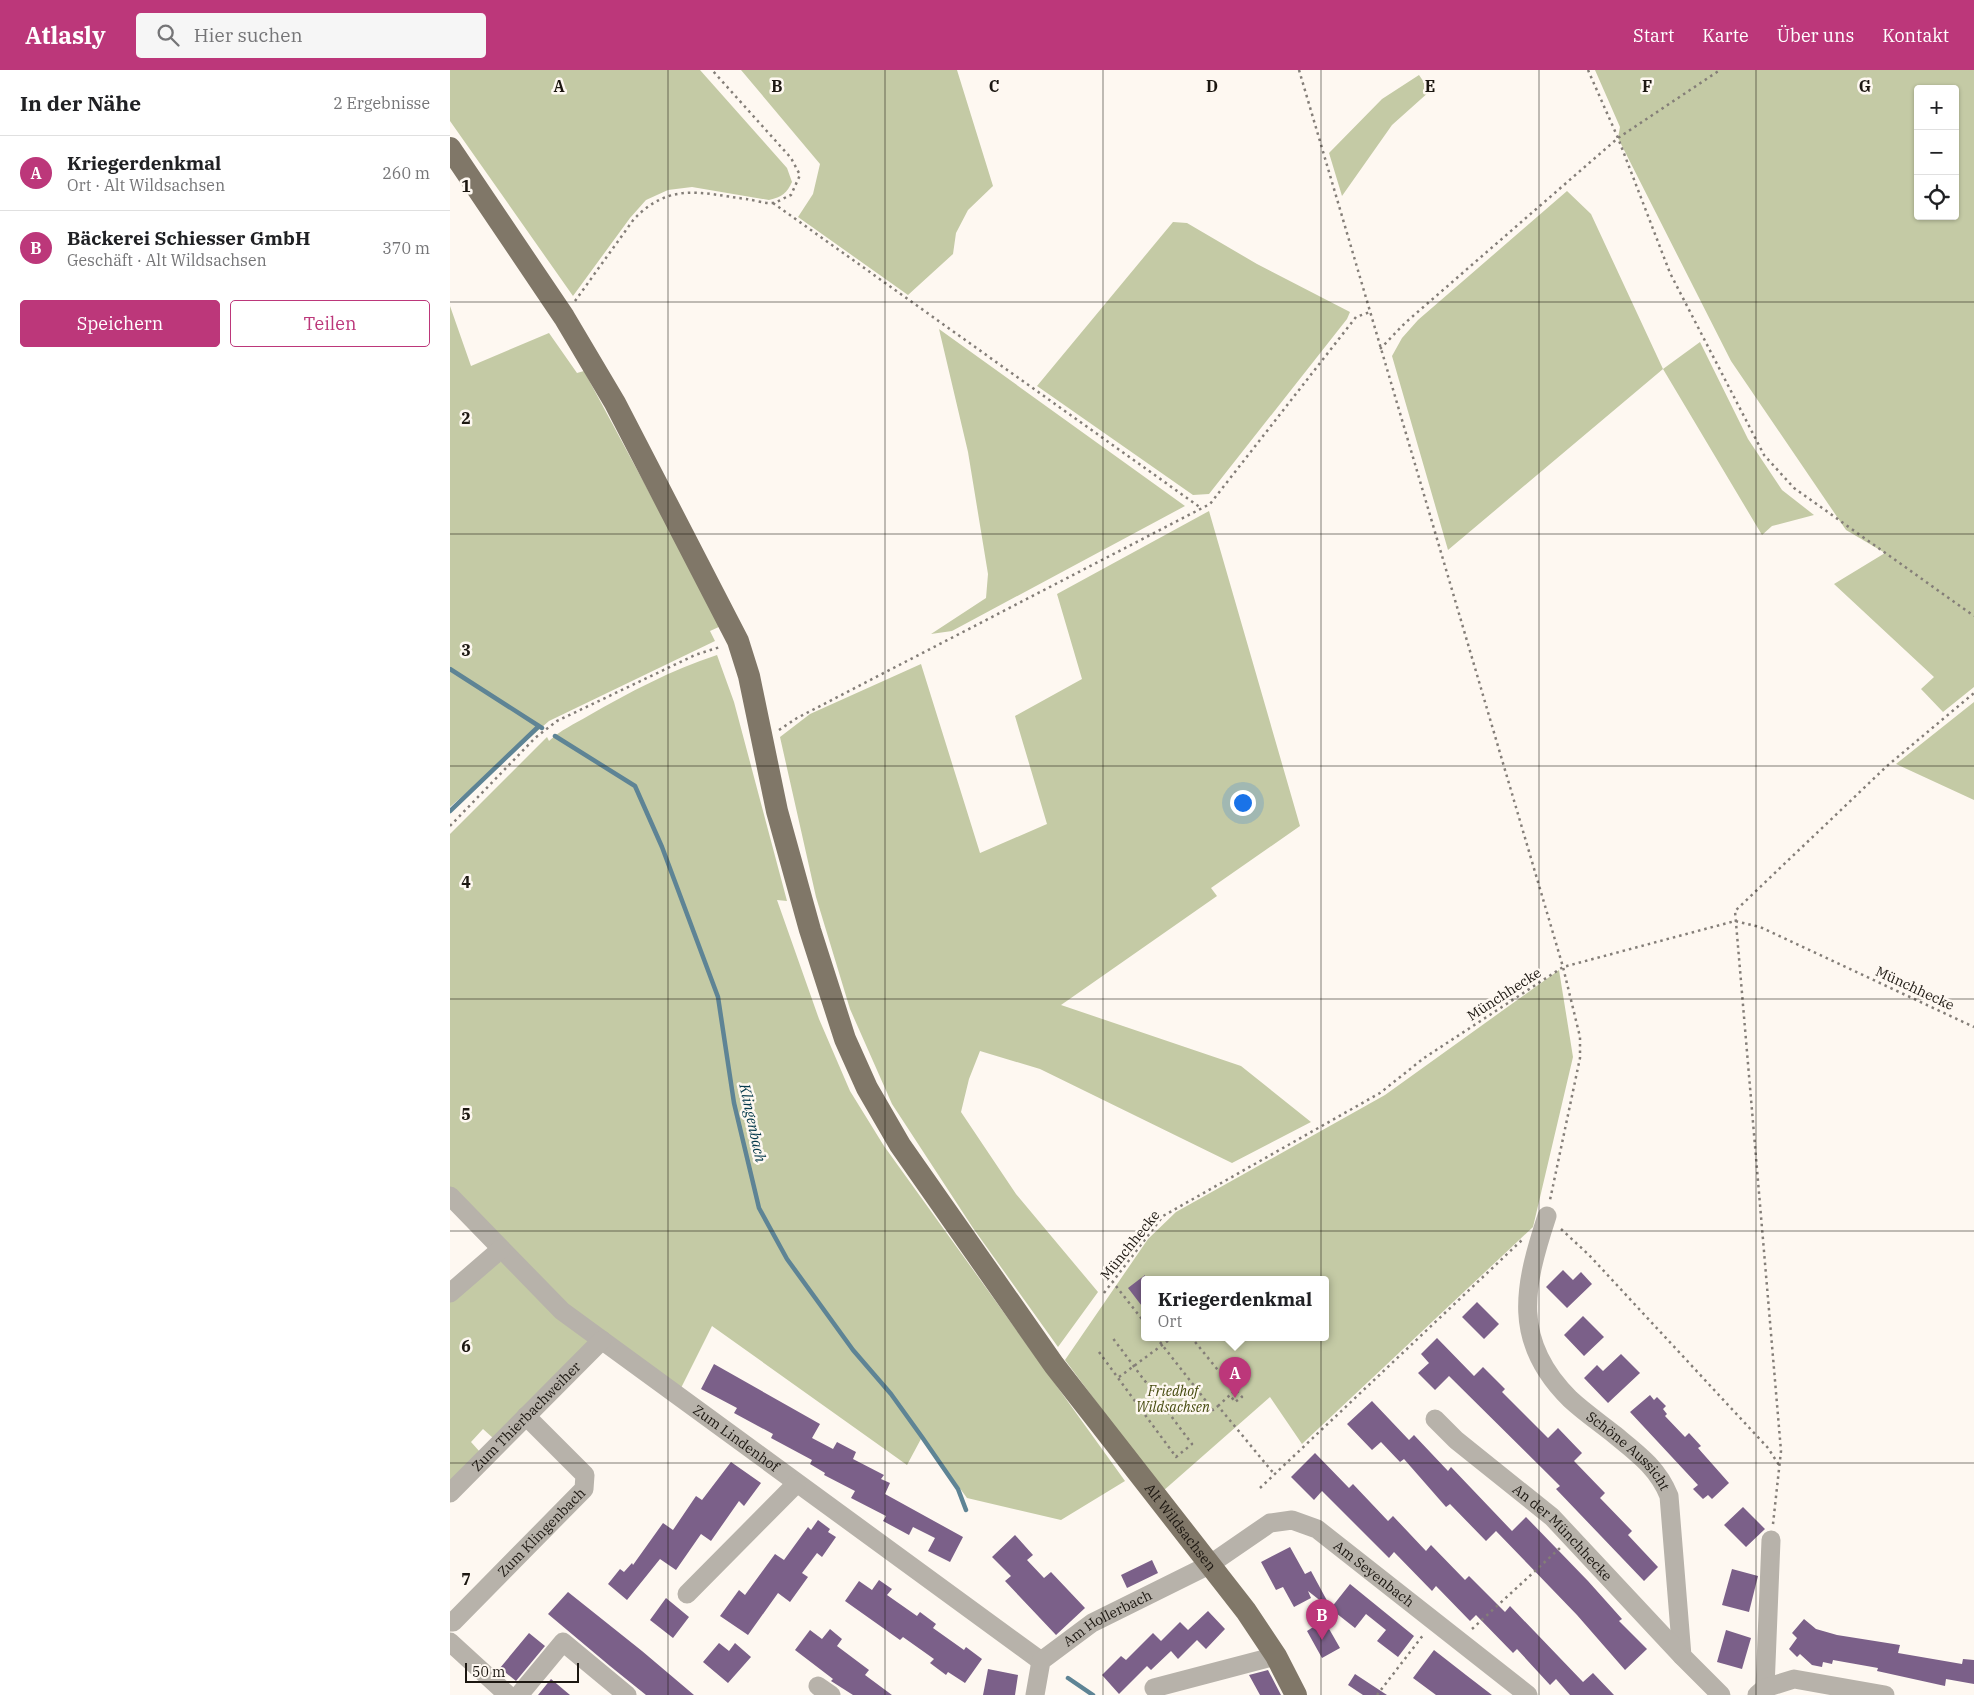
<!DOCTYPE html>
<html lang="de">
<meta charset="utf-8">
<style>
body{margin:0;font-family:"IBM Plex Serif",serif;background:#f6f6f6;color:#202124}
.controls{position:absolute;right:15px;top:15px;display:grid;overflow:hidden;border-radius:5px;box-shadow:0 1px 4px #0004}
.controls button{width:45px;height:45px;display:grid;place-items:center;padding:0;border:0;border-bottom:1px solid #e0e0e0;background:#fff;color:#202124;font:25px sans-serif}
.scale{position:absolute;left:15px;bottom:12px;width:114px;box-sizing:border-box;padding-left:5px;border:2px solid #1c1711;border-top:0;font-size:14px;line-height:18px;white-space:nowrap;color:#1c1711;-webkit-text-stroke:4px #fef8f1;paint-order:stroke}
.you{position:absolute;left:792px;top:732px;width:18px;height:18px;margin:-12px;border:4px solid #fff;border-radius:50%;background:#1a73e8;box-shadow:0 0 0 8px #1a73e833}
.badge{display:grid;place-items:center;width:32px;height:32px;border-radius:50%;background:#bc377a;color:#fff;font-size:16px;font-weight:700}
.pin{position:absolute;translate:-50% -41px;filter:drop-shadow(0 1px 2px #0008)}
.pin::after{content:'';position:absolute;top:26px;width:18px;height:15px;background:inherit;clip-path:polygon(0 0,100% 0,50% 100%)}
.popup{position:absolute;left:691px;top:1206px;width:188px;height:65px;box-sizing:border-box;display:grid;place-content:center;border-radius:5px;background:#fff;filter:drop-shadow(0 1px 4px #0005);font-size:16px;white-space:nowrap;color:#757577}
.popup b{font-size:19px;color:#202124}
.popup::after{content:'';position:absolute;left:50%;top:100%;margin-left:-10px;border:10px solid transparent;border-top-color:#fff}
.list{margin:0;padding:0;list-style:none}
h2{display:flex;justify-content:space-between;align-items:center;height:65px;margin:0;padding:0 20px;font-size:21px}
h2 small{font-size:16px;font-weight:400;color:#757577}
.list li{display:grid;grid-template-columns:32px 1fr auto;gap:15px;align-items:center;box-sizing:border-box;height:75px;padding:0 20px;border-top:1px solid #e0e0e0}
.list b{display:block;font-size:19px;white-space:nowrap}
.list p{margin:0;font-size:16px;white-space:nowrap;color:#757577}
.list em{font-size:16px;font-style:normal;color:#757577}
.actions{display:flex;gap:10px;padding:15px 20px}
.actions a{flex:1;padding:11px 0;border:1px solid #bc377a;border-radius:5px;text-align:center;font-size:18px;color:#bc377a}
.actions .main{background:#bc377a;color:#fff}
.icon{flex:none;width:28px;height:28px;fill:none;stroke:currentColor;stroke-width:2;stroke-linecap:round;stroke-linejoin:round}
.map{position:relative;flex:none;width:1524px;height:1625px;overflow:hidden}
header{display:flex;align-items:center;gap:30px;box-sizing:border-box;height:70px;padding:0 25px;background:#bc377a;color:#fff}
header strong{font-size:24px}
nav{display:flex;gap:28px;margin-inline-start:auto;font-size:18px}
.search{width:350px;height:45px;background:#f6f6f6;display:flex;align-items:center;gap:12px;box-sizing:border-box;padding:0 18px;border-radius:5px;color:#757577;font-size:19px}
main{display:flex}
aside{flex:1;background:#fff}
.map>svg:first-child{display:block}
.green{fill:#c4caa5;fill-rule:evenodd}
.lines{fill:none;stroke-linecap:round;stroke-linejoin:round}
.stream{stroke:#5e8495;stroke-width:4.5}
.building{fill:#7b6089}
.path{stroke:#847e78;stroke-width:2.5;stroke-dasharray:2.5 4;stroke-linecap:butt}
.minor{stroke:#b7b2aa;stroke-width:19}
.major{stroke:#807768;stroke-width:22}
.grid{fill:none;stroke:#1c1711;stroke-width:1;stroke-opacity:0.55}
.labels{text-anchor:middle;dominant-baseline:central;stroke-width:5;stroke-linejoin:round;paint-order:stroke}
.street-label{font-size:14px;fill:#1c1711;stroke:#fef8f1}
.park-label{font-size:14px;font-style:italic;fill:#464b0f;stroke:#fef8f1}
.water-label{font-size:15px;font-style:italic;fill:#05394b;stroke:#fef8f1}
.grid-label{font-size:16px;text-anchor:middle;font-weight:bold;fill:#1c1711;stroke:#fef8f1;stroke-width:5;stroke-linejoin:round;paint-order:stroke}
</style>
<header>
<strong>Atlasly</strong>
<div class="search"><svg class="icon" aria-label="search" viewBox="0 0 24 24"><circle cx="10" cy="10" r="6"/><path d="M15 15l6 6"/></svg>Hier suchen</div>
<nav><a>Start</a><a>Karte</a><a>Über uns</a><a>Kontakt</a></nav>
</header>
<main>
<aside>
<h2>In der Nähe<small>2 Ergebnisse</small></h2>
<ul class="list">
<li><span class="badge">A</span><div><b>Kriegerdenkmal</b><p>Ort · Alt Wildsachsen</p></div><em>260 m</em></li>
<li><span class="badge">B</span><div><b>Bäckerei Schiesser GmbH</b><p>Geschäft · Alt Wildsachsen</p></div><em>370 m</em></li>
</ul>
<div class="actions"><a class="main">Speichern</a><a>Teilen</a></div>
</aside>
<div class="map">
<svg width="1524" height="1625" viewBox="0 0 1524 1625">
<rect width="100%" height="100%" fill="#fef8f1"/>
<path class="green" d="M0,0h250l87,98 5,14c-5,11 -10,15 -23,18l-77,-13 -24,3 -22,10 -16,18 -57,78 -123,-175z
M291,0h216l36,116 -25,24 -12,23 -3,21 -45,41 -110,-78 15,-23 7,-30z
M1145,0h379v617l-31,25 -22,-23 13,-12 -100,-93 51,-31 -39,-23 -115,-169 -113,-223 2,-11zM1468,19h37v127h-37z
M969,5l11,16 -38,34 -50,71 -13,-43 53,-54z
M1117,121l24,23 72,155 37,-27 48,97 34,51 32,25 -42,11 -10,9 -99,-166 -215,181 -56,-194 10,-18 16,-18z
M723,152l14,1 70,41 93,48 -3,7 -138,175 -16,1 -156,-109z
M0,236l21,60 78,-33 28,40 7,-2 137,255 -11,5 5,10 -166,80 -99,86z
M489,259l246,177 -233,125 -21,3 55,-36 2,-24 -20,-122z
M759,441l91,315 -89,62 6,8 -156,109 180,61 70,56 -79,41 -192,-94 -60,-18 -11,28 -8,33 55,82 82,98 -40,55 -85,-119 -81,-124 -42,-95 -34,-112 -36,-160 30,-23 111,-50 59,189 67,-29 -32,-108 67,-37 -25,-85z
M267,585l17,47 53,199 -10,-1 42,119 31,72 34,55 241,335 -64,39 -94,-22 -45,-61 -15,28 -195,-139 -32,64 -123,-91 -107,-109v-356l97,-97 2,4c12,-11 25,-17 39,-25 42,-24 83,-46 129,-61z
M1524,632v98l-78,-36z
M1109,900l14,87 -40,170 -231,217 -32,-47 -107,94 -98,-131 83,-121 28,-27 209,-117zM695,1209h180v58h-180z
M39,1191l14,1 87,78 -97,98 -10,-9 -12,13 9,10 -30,30v-186z"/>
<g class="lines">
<path class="stream" d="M0,599l92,59
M105,666l80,50 27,61 56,150 16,106 25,105 28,51 66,91 38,44 31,43 36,52 8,21
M0,741l89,-85
M618,1608l25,17"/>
</g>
<path class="building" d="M1113,1200l10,10 8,-8 11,12 -25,24 -21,-21z
M695,1205v35l-17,-22z
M1027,1232l22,22 -15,15 -22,-22z
M1133,1246l21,21 -20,19 -20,-21z
M987,1268l37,38 9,-9 22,22 -3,3 46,46 10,-10 24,25 -8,8 31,32 -5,5 32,33 -4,4 30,32 -14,14 -88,-92 4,-3 -111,-110 -14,14 -17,-17 11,-10 -8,-9z
M1171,1284l19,19 -32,30 -24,-25 13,-13 6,6z
M264,1294l106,60 -8,14 21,11 4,-7 19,10 -3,7 31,16 -3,4 9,4 -5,11 78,43 -13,25 -22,-11 7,-13 -22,-11 -4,8 -26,-14 3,-5 -35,-18 4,-7 -31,-16 1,-2 -15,-9 2,-4 -41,-22 2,-4 -39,-21 3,-5 -36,-19z
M1200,1325l4,5 3,-3 9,9 -3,3 4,5 -2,2 20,21 4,-4 12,13 -3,2 31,35 -17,16 -4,-4 -5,4 -10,-10 5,-4 -68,-73z
M922,1331l37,39 5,-5 34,36 3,-4 61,64 14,-14 62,64 34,38 -3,2 28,28 -22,21 -48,-55 -81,-84 -10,10 -36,-37 -4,3 -42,-48 -4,3 -19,-20 -9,8 -25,-26z
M865,1383l34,35 4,-4 35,37 5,-5 33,35 5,-6 34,35 4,-4 36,36 5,-6 73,76 10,-9 21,22h-44l-14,-16 -6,6 -33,-36 -4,4 -37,-38 -6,6 -34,-35 -4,5 -38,-39 -5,6 -67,-67 -8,9 -23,-23z
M281,1392l30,21 -17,23 -5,-5 -28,40 -10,-7 -25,36 -16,-11 -33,41 -19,-16 12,-15 4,3 8,-9 1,2 30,-42 10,7 23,-34 6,4z
M1293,1437l22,22 -19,18 -22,-22z
M368,1450l12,9 -2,3 8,5 -14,20 -5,-4 -15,20 6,4 -18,25 -12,-9 -30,42 -28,-19 19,-26 6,5 30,-41 9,6 24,-33 3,3z
M565,1465l18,20 -6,5 17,18 7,-6 34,36 -29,27 -51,-54 6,-5 -19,-19z
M840,1477l15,27 6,-3 20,37 19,-24 64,52 -16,21 -21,-16 9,-11 -20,-16 -11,14 -47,-37 3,7 -17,9 -11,-20 -7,3 -15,-28z
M702,1490l6,13 -31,15 -6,-13z
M1282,1499l26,7 -9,36 -27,-7z
M429,1510l13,9 -5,6 30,21 3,-4 16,12 -3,4 31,22 2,-3 16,12 -17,24 -17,-11 -2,3 -16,-12 4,-4 -31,-22 -3,3 -55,-39 14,-20 13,9z
M118,1522l74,59 52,44h-48l-36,-29 -62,-52z
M216,1528l23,19 -16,21 -23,-18z
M758,1541l17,18 -19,20 -9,-9 -19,19 -7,-8 -20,19 -4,-4 -28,28 -17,-19 19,-19 5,4 27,-27 8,8 19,-19 8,8z
M1354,1549l12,10 21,6 63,10 -2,8 64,11 1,-5 11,1v24l-28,-5 -1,7 -68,-15 1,-3 -45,-8 -1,4 -9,-2 -1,5 -10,-2 -12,-11 -3,3 -8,-8 8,-11 -5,-5z
M874,1550l16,28 -18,10 -15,-27z
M380,1559l12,10 -5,7 32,24 -4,5 27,20h-39l-22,-14 2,-2 -38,-29 15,-20 12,9z
M1276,1560l25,8 -9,31 -25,-7z
M79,1563l16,13 -29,35 -16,-13z
M269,1573l10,8 6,-8 16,14 -23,26 -25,-21z
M984,1580l32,25 26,20h-56l-23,-17z
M538,1599l30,6 -3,20h-32z
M818,1600l13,25h-21l-11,-20z
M905,1604l32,21h-24l-15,-10z
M101,1609l19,16h-32z"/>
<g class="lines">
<path class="path" d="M849,0l264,897 17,70v21l-30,142
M1138,0l30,68 52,135 94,182 30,33 180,128
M323,133l428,305
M125,231l59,-82c36,-37 66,-26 112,-20 8,1 19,5 27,4 6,-1 12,-6 18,-8l9,-20 -9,-17 -79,-88
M930,279l25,-26 213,-185 102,-68
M329,660l18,-12 413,-214 146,-187 14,-5
M0,756l85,-88 22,-17 138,-66 25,-8
M1111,1159l28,26 179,193 11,17
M714,1208l1,1
M662,1211l33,42
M654,1223l59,-77 217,-123 44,-35 139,-91 172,-46 25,6 214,100
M706,1267l57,73 5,-4 57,69
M741,1267l44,54
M649,1282l77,105 16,-13 -80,-107
M669,1307l54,-40
M768,1336l12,-11 5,7 7,-5 -6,-7 -6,5
M810,1418l262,-248
M1323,1454l8,-73 -46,-540 152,-145 87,-73
M1022,1559l88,-81
M927,1625l47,-61"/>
<g class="minor">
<path id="s1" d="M0,1126l112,115 479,350"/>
<path id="s2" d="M1097,1146c-23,70 -36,125 23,183 14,13 30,24 45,36 22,18 43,33 54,61l13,160 39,39"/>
<path d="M0,1223l51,-44"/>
<path id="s3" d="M985,1349l21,21 96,77 130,139"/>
<path id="s4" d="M0,1423l152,-153"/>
<path d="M237,1524l109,-110"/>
<path id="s5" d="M0,1552h3l131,-133 1,-14 -59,-59"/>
<path d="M0,1572l58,53"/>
<path d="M368,1616l13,9"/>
<path d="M704,1618l122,-32"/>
<path d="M1315,1618l6,-148"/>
<path d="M69,1625l44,-53 64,53"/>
<path id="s6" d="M585,1625l6,-34 51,-38 117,-58 61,-42 22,-3 25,9 211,166"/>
<path d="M1307,1625l8,-7 29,-9 91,16"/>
</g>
<path class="major" id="s7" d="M0,78l114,169 51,86 123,238 11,35 28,135 33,119 35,109 22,49 33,57 154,220 192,246 30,45 20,39"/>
</g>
<path class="grid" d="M218,0v1625M435,0v1625M653,0v1625M871,0v1625M1089,0v1625M1306,0v1625M0,232h1524M0,464h1524M0,696h1524M0,929h1524M0,1161h1524M0,1393h1524"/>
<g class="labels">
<g class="street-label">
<text transform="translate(1465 918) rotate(25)">Münchhecke</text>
<text transform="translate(1054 924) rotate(-33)">Münchhecke</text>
<text transform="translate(680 1175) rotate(-51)">Münchhecke</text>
<text stroke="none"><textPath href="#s4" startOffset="108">Zum Thierbachweiher</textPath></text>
<text stroke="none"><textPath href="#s1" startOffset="376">Zum Lindenhof</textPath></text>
<text stroke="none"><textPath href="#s2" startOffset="276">Schöne Aussicht</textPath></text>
<text stroke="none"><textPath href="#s7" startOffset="1578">Alt Wildsachsen</textPath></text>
<text stroke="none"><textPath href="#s5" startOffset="129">Zum Klingenbach</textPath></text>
<text stroke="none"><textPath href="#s3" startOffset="171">An der Münchhecke</textPath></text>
<text stroke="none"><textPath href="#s6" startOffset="424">Am Seyenbach</textPath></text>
<text stroke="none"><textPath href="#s6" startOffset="114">Am Hollerbach</textPath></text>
</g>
<g class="park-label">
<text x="723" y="1321">Friedhof<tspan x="723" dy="16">Wildsachsen</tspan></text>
</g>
<g class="water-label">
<text transform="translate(303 1053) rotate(78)">Klingenbach</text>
</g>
</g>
<g class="grid-label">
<text x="109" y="22">A</text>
<text x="327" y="22">B</text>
<text x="544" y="22">C</text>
<text x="762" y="22">D</text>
<text x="980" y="22">E</text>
<text x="1197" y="22">F</text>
<text x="1415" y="22">G</text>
<text x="16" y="122">1</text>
<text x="16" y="354">2</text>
<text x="16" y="586">3</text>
<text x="16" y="818">4</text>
<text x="16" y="1050">5</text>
<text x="16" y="1282">6</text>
<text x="16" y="1515">7</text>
</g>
</svg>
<div class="controls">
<button>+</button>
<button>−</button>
<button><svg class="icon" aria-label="locate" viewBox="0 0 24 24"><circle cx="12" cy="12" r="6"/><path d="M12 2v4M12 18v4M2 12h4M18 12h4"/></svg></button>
</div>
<div class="scale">50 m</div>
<div class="you"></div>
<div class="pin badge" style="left:785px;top:1328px">A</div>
<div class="popup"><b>Kriegerdenkmal</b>Ort</div>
<div class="pin badge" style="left:872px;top:1570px">B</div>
</div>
</main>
